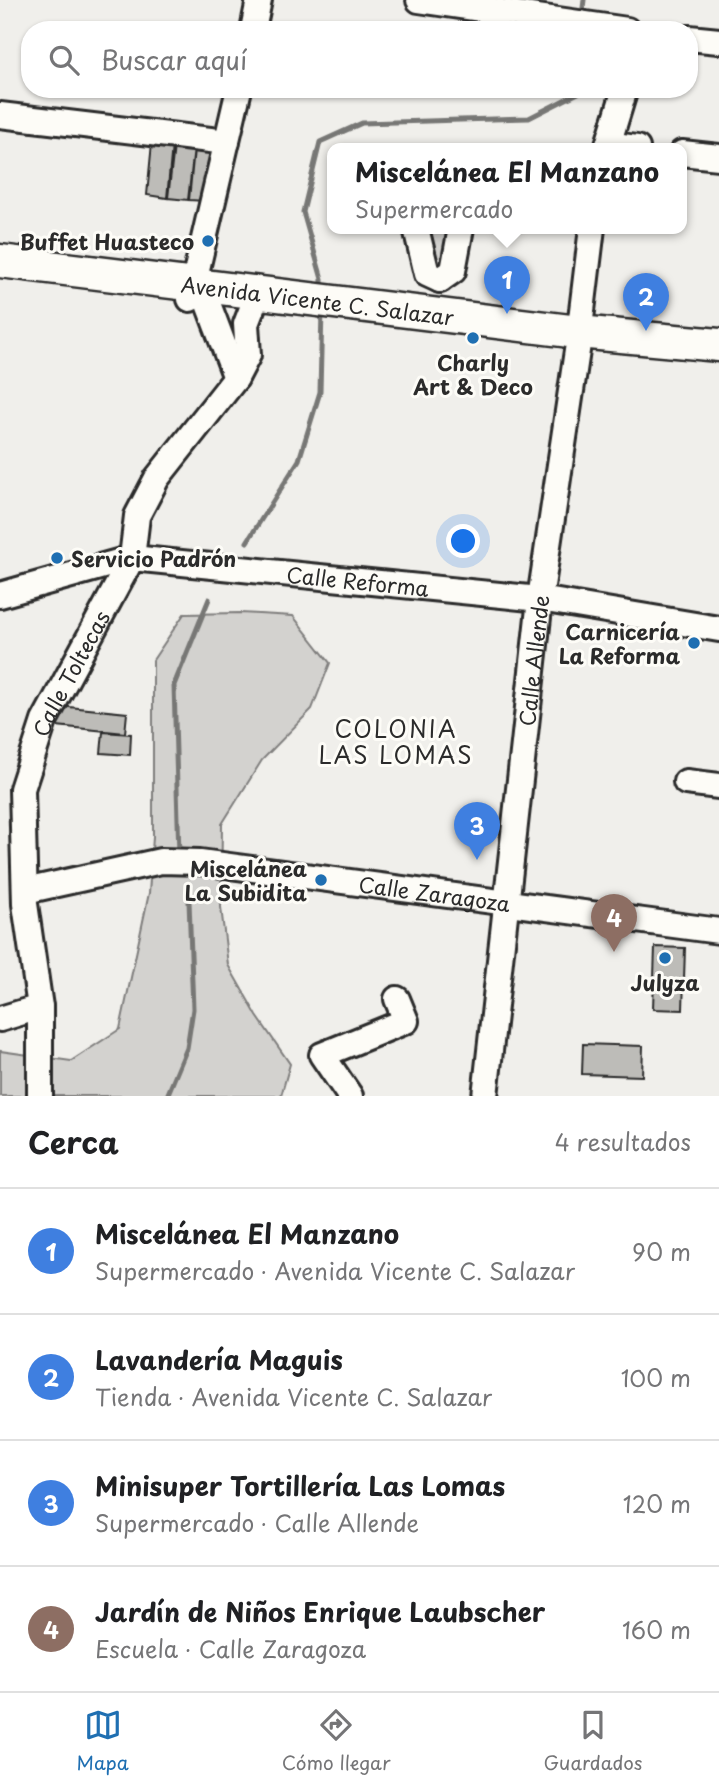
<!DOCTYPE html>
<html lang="es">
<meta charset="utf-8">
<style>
body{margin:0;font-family:"Playpen Sans",sans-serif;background:#f6f6f6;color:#202124}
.you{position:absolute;left:464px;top:542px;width:24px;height:24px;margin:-18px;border:5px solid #fff;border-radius:50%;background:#1a73e8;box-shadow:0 0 0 10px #1a73e833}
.badge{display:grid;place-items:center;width:46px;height:46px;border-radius:50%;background:#1f6fb2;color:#fff;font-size:23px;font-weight:700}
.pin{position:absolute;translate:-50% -58px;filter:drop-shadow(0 2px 4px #0008)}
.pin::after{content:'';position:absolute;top:37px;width:24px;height:21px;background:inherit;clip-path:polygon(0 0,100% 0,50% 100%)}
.popup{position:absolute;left:327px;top:143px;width:360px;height:91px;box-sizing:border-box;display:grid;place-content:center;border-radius:14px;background:#fff;filter:drop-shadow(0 2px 5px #0005);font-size:23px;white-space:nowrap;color:#757577}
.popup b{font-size:26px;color:#202124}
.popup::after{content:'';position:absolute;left:50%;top:100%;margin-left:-14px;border:14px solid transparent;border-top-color:#fff}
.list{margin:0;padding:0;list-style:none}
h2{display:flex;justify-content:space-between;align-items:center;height:91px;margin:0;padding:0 28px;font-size:30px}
h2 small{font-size:23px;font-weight:400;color:#757577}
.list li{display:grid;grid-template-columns:46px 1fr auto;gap:21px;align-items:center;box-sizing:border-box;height:126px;padding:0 28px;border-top:2px solid #e0e0e0}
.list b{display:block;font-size:26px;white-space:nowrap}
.list p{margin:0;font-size:23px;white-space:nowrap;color:#757577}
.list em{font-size:23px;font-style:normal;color:#757577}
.icon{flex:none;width:38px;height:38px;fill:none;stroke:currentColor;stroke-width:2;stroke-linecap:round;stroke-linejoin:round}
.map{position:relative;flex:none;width:719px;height:1096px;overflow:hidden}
.search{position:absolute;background:#fff;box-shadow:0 2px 5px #0004;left:21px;right:21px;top:21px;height:77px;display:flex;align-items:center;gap:18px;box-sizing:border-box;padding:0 24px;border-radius:28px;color:#757577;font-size:26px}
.sheet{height:595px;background:#fff}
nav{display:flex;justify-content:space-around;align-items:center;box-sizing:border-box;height:98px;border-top:2px solid #e0e0e0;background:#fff;font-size:19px;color:#757577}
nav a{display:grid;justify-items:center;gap:4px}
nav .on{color:#1f6fb2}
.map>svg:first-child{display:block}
.green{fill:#d3d2cf;stroke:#7f7e7d;stroke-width:2}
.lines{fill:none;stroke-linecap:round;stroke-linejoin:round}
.stream{stroke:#777775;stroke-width:5}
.building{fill:#bdbcb8;stroke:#2b2b2b;stroke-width:2}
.minor-casing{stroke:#2b2b2b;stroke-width:30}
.major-casing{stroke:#2b2b2b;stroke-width:37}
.minor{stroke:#fdfcf7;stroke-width:24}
.major{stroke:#fdfcf7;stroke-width:32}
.poi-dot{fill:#1f6fb2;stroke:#fdfcf7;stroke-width:2.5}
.labels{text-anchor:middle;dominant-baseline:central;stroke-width:6;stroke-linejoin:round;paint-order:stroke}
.poi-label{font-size:21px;font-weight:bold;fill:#2b2b2b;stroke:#fdfcf7;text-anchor:end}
.street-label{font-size:21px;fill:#2b2b2b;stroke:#fdfcf7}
.neighbourhood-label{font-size:23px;letter-spacing:2px;fill:#2b2b2b;stroke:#fdfcf7}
</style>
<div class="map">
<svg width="719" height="1096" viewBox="0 0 719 1096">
<rect width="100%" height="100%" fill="#f0efeb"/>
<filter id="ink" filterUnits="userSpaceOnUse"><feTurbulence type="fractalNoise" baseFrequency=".0143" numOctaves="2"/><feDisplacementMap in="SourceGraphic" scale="14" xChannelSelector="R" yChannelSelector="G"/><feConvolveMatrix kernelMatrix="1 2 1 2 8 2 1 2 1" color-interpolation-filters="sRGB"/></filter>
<g filter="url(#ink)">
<path class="green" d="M420,228h31c-2,15 -1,38 -18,40z
M240,613l53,3 37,47 -18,46 -50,51 -40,64 -1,83 7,58 29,51 33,48 -9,32h-281v-45l71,10 49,-32 29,-136 4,-56v-177l31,-46z"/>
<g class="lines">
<path class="stream" d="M583,8l1,-8
M322,290v-11l-19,-67 17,-70 42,-19 167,-5 49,-25v-4
M247,542l52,-82 21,-68 2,-82
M179,855l-5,-170 35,-86
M167,1096l20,-48 6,-39 -4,-108"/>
</g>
<path class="building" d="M152,143l20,2 -5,53 -20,-3z
M174,146l20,2 -6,52 -20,-2z
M194,149l18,2 -6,50 -17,-1z
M59,706l68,7 -2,20 -68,-7z
M103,732l28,2 -1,21 -29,-2z
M655,947l30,1 -2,62 -30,-1z
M583,1044l60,2 -1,30 -60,-2z"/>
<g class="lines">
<g class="minor-casing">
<g id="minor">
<path d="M419,0l208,30"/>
<path d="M253,30l6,-30"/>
<path d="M689,38l30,3"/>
<path d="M0,115l227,27"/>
<path d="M607,148l18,-59"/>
<path d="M608,148l6,-3 23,3"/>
<path d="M682,153l37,4"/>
<path d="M416,228l11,46 13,6"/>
<path d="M440,280l13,-9 8,-43"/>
<path d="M190,299l49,-210"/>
<path d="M207,301l29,77"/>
<path id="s1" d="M0,595l132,-37 408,41 179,30"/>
<path d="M686,782l33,4"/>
<path id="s2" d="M25,891l136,-30 39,1 519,69"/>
<path d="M0,1019l40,-12"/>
<path id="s3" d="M40,1096v-89l-15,-103 -3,-115 22,-68 88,-163 5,-42 20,-38 79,-100 12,-23 -2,-31 12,-31"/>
<path d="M350,1096l-28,-41 84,-34 -9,-22"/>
<path id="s4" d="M485,1096l55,-497 38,-255 14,-116"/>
</g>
</g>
<g class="major-casing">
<g id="major">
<path id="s5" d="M0,261l578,71 141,13"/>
</g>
</g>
<use href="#minor" class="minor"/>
<use href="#major" class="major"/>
</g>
</g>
<g class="poi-dot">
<circle cx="208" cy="241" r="7"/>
<circle cx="473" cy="338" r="7"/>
<circle cx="57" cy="558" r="7"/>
<circle cx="694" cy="643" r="7"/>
<circle cx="321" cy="880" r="7"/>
<circle cx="665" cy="958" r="7"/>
</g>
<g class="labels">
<g class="poi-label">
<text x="194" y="241">Buffet Huasteco</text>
<text x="473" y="362" text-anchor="middle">Charly<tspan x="473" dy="24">Art &amp; Deco</tspan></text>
<text x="71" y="558" text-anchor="start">Servicio Padrón</text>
<text x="680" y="631">Carnicería<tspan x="680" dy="24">La Reforma</tspan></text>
<text x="307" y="868">Miscelánea<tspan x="307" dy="24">La Subidita</tspan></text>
<text x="665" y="982" text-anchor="middle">Julyza</text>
</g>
<g class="street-label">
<text stroke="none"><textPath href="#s5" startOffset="320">Avenida Vicente C. Salazar</textPath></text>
<text stroke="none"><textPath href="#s1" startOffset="364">Calle Reforma</textPath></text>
<text stroke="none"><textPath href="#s4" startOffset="438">Calle Allende</textPath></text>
<text stroke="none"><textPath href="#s3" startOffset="434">Calle Toltecas</textPath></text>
<text stroke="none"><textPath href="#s2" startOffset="415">Calle Zaragoza</textPath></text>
</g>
<g class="neighbourhood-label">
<text x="396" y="728">COLONIA<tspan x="396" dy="26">LAS LOMAS</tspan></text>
</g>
</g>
</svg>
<div class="you"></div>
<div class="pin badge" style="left:507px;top:314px;background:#3f7fe0">1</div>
<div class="popup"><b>Miscelánea El Manzano</b>Supermercado</div>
<div class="pin badge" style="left:646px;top:331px;background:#3f7fe0">2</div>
<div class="pin badge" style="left:477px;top:860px;background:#3f7fe0">3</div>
<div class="pin badge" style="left:614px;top:952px;background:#8d6e63">4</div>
<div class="search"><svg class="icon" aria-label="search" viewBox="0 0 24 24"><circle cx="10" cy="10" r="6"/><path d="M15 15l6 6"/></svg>Buscar aquí</div>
</div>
<section class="sheet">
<h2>Cerca<small>4 resultados</small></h2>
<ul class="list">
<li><span class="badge" style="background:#3f7fe0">1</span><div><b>Miscelánea El Manzano</b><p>Supermercado · Avenida Vicente C. Salazar</p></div><em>90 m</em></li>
<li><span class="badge" style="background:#3f7fe0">2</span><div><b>Lavandería Maguis</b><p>Tienda · Avenida Vicente C. Salazar</p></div><em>100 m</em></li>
<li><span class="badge" style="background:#3f7fe0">3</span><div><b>Minisuper Tortillería Las Lomas</b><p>Supermercado · Calle Allende</p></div><em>120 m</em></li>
<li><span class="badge" style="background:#8d6e63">4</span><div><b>Jardín de Niños Enrique Laubscher</b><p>Escuela · Calle Zaragoza</p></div><em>160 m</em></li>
</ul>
</section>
<nav>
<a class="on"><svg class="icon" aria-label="map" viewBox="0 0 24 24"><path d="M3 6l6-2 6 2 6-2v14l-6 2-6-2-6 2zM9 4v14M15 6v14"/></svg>Mapa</a>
<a><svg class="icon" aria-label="directions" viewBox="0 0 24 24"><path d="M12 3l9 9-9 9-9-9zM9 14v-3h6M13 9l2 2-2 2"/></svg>Cómo llegar</a>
<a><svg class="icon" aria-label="saved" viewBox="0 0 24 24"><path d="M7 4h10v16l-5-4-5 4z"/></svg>Guardados</a>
</nav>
